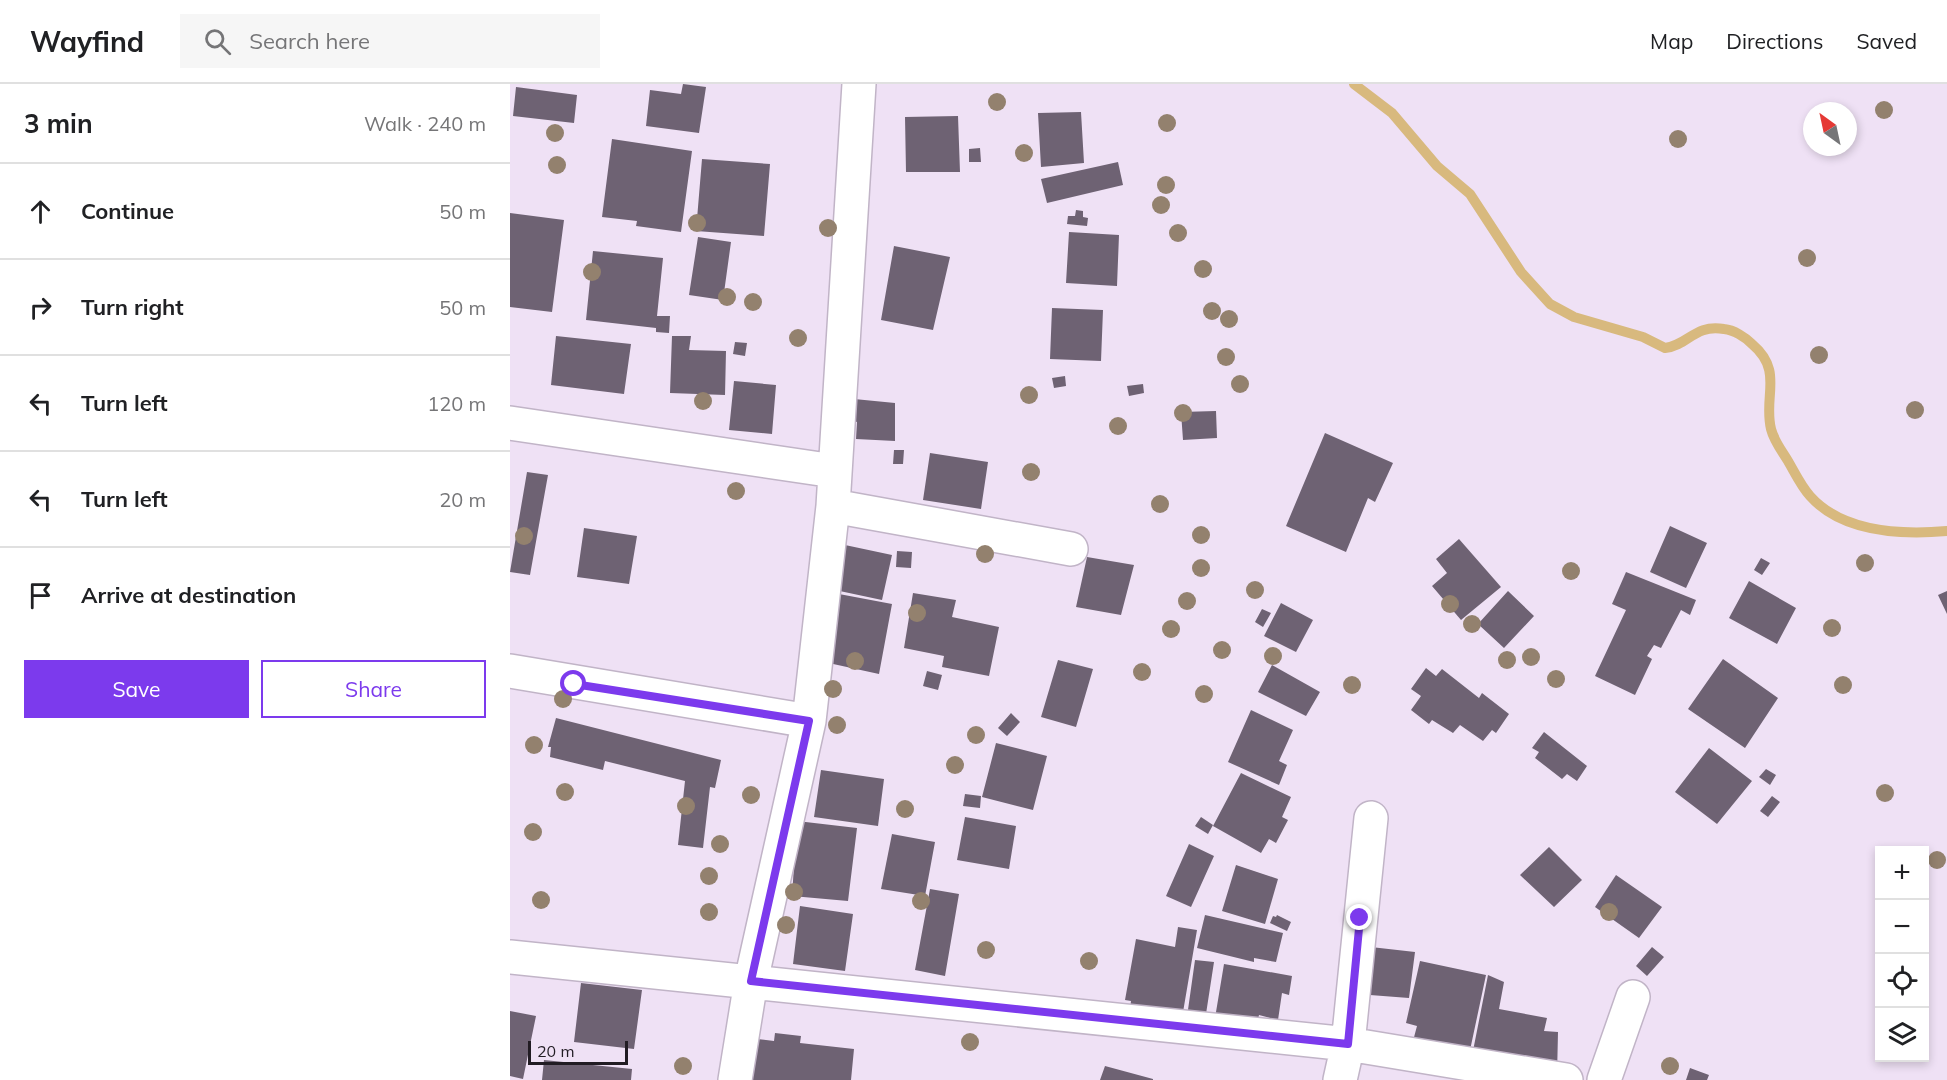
<!DOCTYPE html>
<meta charset="utf-8">
<style>
body{margin:0;font-family:Mulish,sans-serif;background:#f6f6f6;color:#202124}
.controls{position:absolute;right:18px;bottom:18px;display:grid;overflow:hidden;border-radius:0px;box-shadow:0 3px 9px #0003}
.controls button{width:54px;height:54px;display:grid;place-items:center;padding:0;border:0;border-bottom:2px solid #e0e0e0;background:#fff;color:#202124;font:30px sans-serif}
.compass{position:absolute;left:1293px;top:18px;width:54px;height:54px;border-radius:50%;background:#fff;box-shadow:0 3px 9px #0003;rotate:327deg}
.scale{position:absolute;left:18px;bottom:15px;width:100px;box-sizing:border-box;padding-left:6px;border:3px solid #211c23;border-top:0;font-size:16px;line-height:21px;white-space:nowrap;color:#211c23;-webkit-text-stroke:4px #efe1f5;paint-order:stroke}
.stop{position:absolute;width:18px;height:18px;margin:-14px;border:4px solid #7c3aed;border-radius:50%;background:#fff}
.stop.end{background:#7c3aed;border-color:#fff;box-shadow:0 2px 6px #0008}
.list{margin:0;padding:0;list-style:none}
h2{display:flex;justify-content:space-between;align-items:center;height:78px;margin:0;padding:0 24px;font-size:26px}
h2 small{font-size:20px;font-weight:400;color:#757577}
.list li{display:grid;grid-template-columns:39px 1fr auto;gap:18px;align-items:center;box-sizing:border-box;height:96px;padding:0 24px;border-top:2px solid #e0e0e0}
.list b{display:block;font-size:22px;white-space:nowrap}
.list em{font-size:20px;font-style:normal;color:#757577}
.actions{display:flex;gap:12px;padding:18px 24px}
.actions a{flex:1;padding:14px 0;border:2px solid #7c3aed;border-radius:0px;text-align:center;font-size:21px;color:#7c3aed}
.actions .main{background:#7c3aed;color:#fff}
.icon{flex:none;width:33px;height:33px;fill:none;stroke:currentColor;stroke-width:2;stroke-linecap:round;stroke-linejoin:round}
.map{position:relative;flex:none;width:1437px;height:996px;overflow:hidden}
header{display:flex;align-items:center;gap:36px;box-sizing:border-box;height:84px;padding:0 30px;background:#fff;border-bottom:2px solid #e0e0e0}
header strong{font-size:28px}
nav{display:flex;gap:33px;margin-inline-start:auto;font-size:21px}
.search{width:420px;height:54px;background:#f6f6f6;display:flex;align-items:center;gap:15px;box-sizing:border-box;padding:0 21px;border-radius:0px;color:#757577;font-size:22px}
main{display:flex}
aside{flex:1;background:#fff}
.map>svg:first-child{display:block}
.lines{fill:none;stroke-linecap:round;stroke-linejoin:round}
.stream{stroke:#d8b97e;stroke-width:10}
.building{fill:#6e6273}
.minor-casing{stroke:#c1b4c7;stroke-width:36}
.minor{stroke:#fff;stroke-width:33}
.tree{fill:#93816e}
.route{stroke:#7c3aed;stroke-width:8}
</style>
<header>
<strong>Wayfind</strong>
<div class="search"><svg class="icon" aria-label="search" viewBox="0 0 24 24"><circle cx="10" cy="10" r="6"/><path d="M15 15l6 6"/></svg>Search here</div>
<nav><a>Map</a><a>Directions</a><a>Saved</a></nav>
</header>
<main>
<aside>
<h2>3 min<small>Walk · 240 m</small></h2>
<ul class="list">
<li><svg class="icon" aria-label="ahead" viewBox="0 0 24 24"><path d="M12 20V5M6 11l6-6 6 6"/></svg><div><b>Continue</b></div><em>50 m</em></li>
<li><svg class="icon" aria-label="right" viewBox="0 0 24 24"><path d="M7 20v-9h11M14 6l5 5-5 5"/></svg><div><b>Turn right</b></div><em>50 m</em></li>
<li><svg class="icon" aria-label="left" viewBox="0 0 24 24"><path d="M17 20v-9H6M10 6l-5 5 5 5"/></svg><div><b>Turn left</b></div><em>120 m</em></li>
<li><svg class="icon" aria-label="left" viewBox="0 0 24 24"><path d="M17 20v-9H6M10 6l-5 5 5 5"/></svg><div><b>Turn left</b></div><em>20 m</em></li>
<li><svg class="icon" aria-label="arrive" viewBox="0 0 24 24"><path d="M6 21V4h12l-3 4 3 4H6"/></svg><div><b>Arrive at destination</b></div></li>
</ul>
<div class="actions"><a class="main">Save</a><a>Share</a></div>
</aside>
<div class="map">
<svg width="1437" height="996" viewBox="0 0 1437 996">
<rect width="100%" height="100%" fill="#efe1f5"/>
<g class="lines">
<path class="stream" d="M844,0l38,29 45,53 33,28 51,78 29,32 24,13 69,20 22,11c24,-3 29,-24 59,-19 10,1 21,8 28,15 32,27 11,52 19,85 3,12 11,22 17,32 7,12 13,25 22,35 33,37 91,39 137,35"/>
</g>
<path class="building" d="M173,0l23,3 -7,46 -53,-7 4,-36 31,4z
M6,3l61,8 -3,28 -61,-7z
M571,28l3,51 -43,4 -3,-54z
M448,32l2,56h-54l-1,-55z
M102,55l80,12 -11,81 -45,-6 1,-5 -35,-4z
M470,64l1,14h-12v-13z
M192,75l68,5 -6,72 -68,-5z
M608,78l5,23 -76,18 -6,-24z
M566,126l7,1v6l5,1 -1,8 -20,-2 1,-8h7z
M0,129l54,7 -12,92 -42,-5z
M559,148l50,3 -2,51 -51,-3z
M188,153l33,5 -8,58 -34,-5z
M384,162l56,11 -17,73 -52,-10z
M83,167l70,7 -6,58h13l-1,17 -13,-1v-4l-70,-8z
M542,224l51,2 -2,51 -51,-2z
M46,252l75,8 -7,50 -73,-9z
M162,252h19l-2,14 37,1 -1,44 -55,-2z
M225,258l12,1 -2,13 -12,-2z
M555,292l1,10 -12,2 -2,-10z
M224,297l42,4 -4,49 -43,-4z
M633,300l1,9 -15,3 -2,-10z
M334,314l51,5v38l-39,-2 1,-17 -3,-1z
M706,327l1,27 -34,2 -2,-28z
M815,349l68,30 -18,39 -7,-4 -22,54 -60,-26z
M384,366h10l-1,14h-10z
M420,369l58,9 -7,47 -58,-9z
M17,388l21,3 -18,100 -20,-3z
M1160,442l37,17 -21,45 -36,-16z
M74,444l53,8 -8,48 -52,-7z
M949,455l42,48 -40,33 -29,-34 15,-13 -11,-14z
M335,461l47,10 -10,45 -47,-10z
M387,467l15,1 -1,16 -15,-1z
M577,473l47,8 -13,50 -45,-8z
M1251,474l9,5 -8,12 -8,-5z
M1116,488l70,28 -6,15 -9,-5 -20,38 -7,-3 -7,11 5,3 -17,36 -40,-19 31,-66 -14,-6z
M1239,497l47,27 -19,36 -48,-26z
M998,507l26,25 -30,32 -26,-24z
M1437,507v23l-9,-19z
M403,509l43,7 -4,17 47,10 -10,49 -47,-9 2,-11 -40,-8z
M329,510l53,10 -13,70 -55,-12z
M771,519l32,17 -17,32 -32,-16z
M752,525l9,4 -8,14 -8,-5z
M1213,575l55,39 -33,50 -57,-39z
M548,576l35,9 -17,58 -35,-10z
M762,581l48,27 -14,24 -48,-24z
M916,584l10,8 6,-7 37,29 3,-5 27,21 -13,19 -4,-3 -9,11 -23,-16 -7,8 -21,-13 -3,4 -18,-14 10,-14 -10,-7z
M417,587l15,4 -4,15 -15,-4z
M741,626l42,20 -14,31 8,4 -8,20 -51,-23z
M501,629l9,9 -13,14 -9,-8z
M46,634l165,42 -6,28 -5,-1 -7,61 -25,-3 7,-64 -80,-20 -2,9 -53,-13 1,-10h-3z
M1034,648l43,34 -10,15 -10,-7 -5,5 -27,-21 4,-6 -7,-4z
M486,659l51,13 -14,54 -51,-13z
M1199,664l43,33 -35,43 -42,-32z
M1256,685l10,6 -6,10 -11,-8z
M311,686l63,9 -6,47 -64,-9z
M731,689l50,24 -9,20 6,3 -12,23 -7,-4 -8,14 -48,-27z
M455,710l16,2 -1,12 -17,-2z
M1262,712l8,6 -12,15 -8,-6z
M455,733l51,9 -7,43 -52,-9z
M691,733l12,8 -5,9 -13,-8z
M287,737l60,7 -9,73 -56,-5z
M382,750l43,8 -10,54 -44,-7z
M679,760l25,12 -23,51 -25,-11z
M1039,763l33,33 -28,27 -34,-32z
M726,781l42,14 -13,45 -43,-13z
M1106,791l46,32 -23,31 -44,-31z
M420,805l29,5 -14,82 -30,-6z
M290,822l53,8 -8,57 -52,-7z
M695,831l78,18 -7,29 -22,-4v4l-57,-14z
M767,831l14,7 -4,9 -17,-8 3,-7 3,1z
M668,843l19,3 -15,88 -52,-9 1,-8 -6,-1 11,-61 39,8z
M852,862l53,6 -6,46 -52,-4z
M1142,863l12,10 -17,19 -11,-10z
M685,876l19,2 -10,65 -18,-3z
M910,877l66,14 -17,80 -56,-14 4,-15 -11,-3z
M714,880l68,12 -3,19 -7,-2 -4,27 -19,-5 -2,8 -42,-5z
M978,891l16,7 -5,27 48,9 -3,13 14,1 -1,44 -85,-20z
M71,899l61,7 -8,59 -60,-7z
M0,927l26,5 -13,63 -13,-3z
M265,949l26,3 -1,7 54,6 -3,31h-108l5,-42 26,3z
M34,976l88,9 -1,11h-89z
M595,982l48,13v1h-53z
M1180,984l19,7 -2,5h-21z"/>
<g class="lines">
<g class="minor-casing">
<path id="minor" d="M0,339l324,48
M323,422l238,43
M0,587l299,50
M0,873l838,87 218,36
M225,996l16,-99 58,-260 24,-215 26,-422
M830,996l8,-36 23,-226
M1094,996l29,-83"/>
</g>
<use href="#minor" class="minor"/>
</g>
<g class="tree">
<circle cx="487" cy="18" r="9"/>
<circle cx="1374" cy="26" r="9"/>
<circle cx="657" cy="39" r="9"/>
<circle cx="45" cy="49" r="9"/>
<circle cx="1168" cy="55" r="9"/>
<circle cx="514" cy="69" r="9"/>
<circle cx="47" cy="81" r="9"/>
<circle cx="656" cy="101" r="9"/>
<circle cx="651" cy="121" r="9"/>
<circle cx="187" cy="139" r="9"/>
<circle cx="318" cy="144" r="9"/>
<circle cx="668" cy="149" r="9"/>
<circle cx="1297" cy="174" r="9"/>
<circle cx="693" cy="185" r="9"/>
<circle cx="82" cy="188" r="9"/>
<circle cx="217" cy="213" r="9"/>
<circle cx="243" cy="218" r="9"/>
<circle cx="702" cy="227" r="9"/>
<circle cx="719" cy="235" r="9"/>
<circle cx="288" cy="254" r="9"/>
<circle cx="1309" cy="271" r="9"/>
<circle cx="716" cy="273" r="9"/>
<circle cx="730" cy="300" r="9"/>
<circle cx="519" cy="311" r="9"/>
<circle cx="193" cy="317" r="9"/>
<circle cx="1405" cy="326" r="9"/>
<circle cx="673" cy="329" r="9"/>
<circle cx="608" cy="342" r="9"/>
<circle cx="521" cy="388" r="9"/>
<circle cx="226" cy="407" r="9"/>
<circle cx="650" cy="420" r="9"/>
<circle cx="691" cy="451" r="9"/>
<circle cx="14" cy="452" r="9"/>
<circle cx="475" cy="470" r="9"/>
<circle cx="1355" cy="479" r="9"/>
<circle cx="691" cy="484" r="9"/>
<circle cx="1061" cy="487" r="9"/>
<circle cx="745" cy="506" r="9"/>
<circle cx="677" cy="517" r="9"/>
<circle cx="940" cy="520" r="9"/>
<circle cx="407" cy="529" r="9"/>
<circle cx="962" cy="540" r="9"/>
<circle cx="1322" cy="544" r="9"/>
<circle cx="661" cy="545" r="9"/>
<circle cx="712" cy="566" r="9"/>
<circle cx="763" cy="572" r="9"/>
<circle cx="1021" cy="573" r="9"/>
<circle cx="997" cy="576" r="9"/>
<circle cx="345" cy="577" r="9"/>
<circle cx="632" cy="588" r="9"/>
<circle cx="1046" cy="595" r="9"/>
<circle cx="842" cy="601" r="9"/>
<circle cx="1333" cy="601" r="9"/>
<circle cx="323" cy="605" r="9"/>
<circle cx="694" cy="610" r="9"/>
<circle cx="53" cy="615" r="9"/>
<circle cx="327" cy="641" r="9"/>
<circle cx="466" cy="651" r="9"/>
<circle cx="24" cy="661" r="9"/>
<circle cx="445" cy="681" r="9"/>
<circle cx="55" cy="708" r="9"/>
<circle cx="1375" cy="709" r="9"/>
<circle cx="241" cy="711" r="9"/>
<circle cx="176" cy="722" r="9"/>
<circle cx="395" cy="725" r="9"/>
<circle cx="23" cy="748" r="9"/>
<circle cx="210" cy="760" r="9"/>
<circle cx="1427" cy="776" r="9"/>
<circle cx="199" cy="792" r="9"/>
<circle cx="284" cy="808" r="9"/>
<circle cx="31" cy="816" r="9"/>
<circle cx="411" cy="817" r="9"/>
<circle cx="199" cy="828" r="9"/>
<circle cx="1099" cy="828" r="9"/>
<circle cx="276" cy="841" r="9"/>
<circle cx="476" cy="866" r="9"/>
<circle cx="579" cy="877" r="9"/>
<circle cx="460" cy="958" r="9"/>
<circle cx="173" cy="982" r="9"/>
<circle cx="1160" cy="982" r="9"/>
</g>
<g class="lines">
<path class="route" d="M64,600l235,37 -58,260 597,63 12,-126"/>
</g>
</svg>
<div class="controls">
<button>+</button>
<button>−</button>
<button><svg class="icon" aria-label="locate" viewBox="0 0 24 24"><circle cx="12" cy="12" r="6"/><path d="M12 2v4M12 18v4M2 12h4M18 12h4"/></svg></button>
<button><svg class="icon" aria-label="layers" viewBox="0 0 24 24"><path d="M12 4l9 5-9 5-9-5zM3 14l9 5 9-5"/></svg></button>
</div>
<svg class="compass" viewBox="-18 -18 36 36"><path d="M0-13l5 13h-10z" fill="#e53935"/><path d="M0 13l5-13h-10z" fill="#757577"/></svg>
<div class="scale">20 m</div>
<div class="stop" style="left:64px;top:600px"></div>
<div class="stop end" style="left:850px;top:834px"></div>
</div>
</main>
